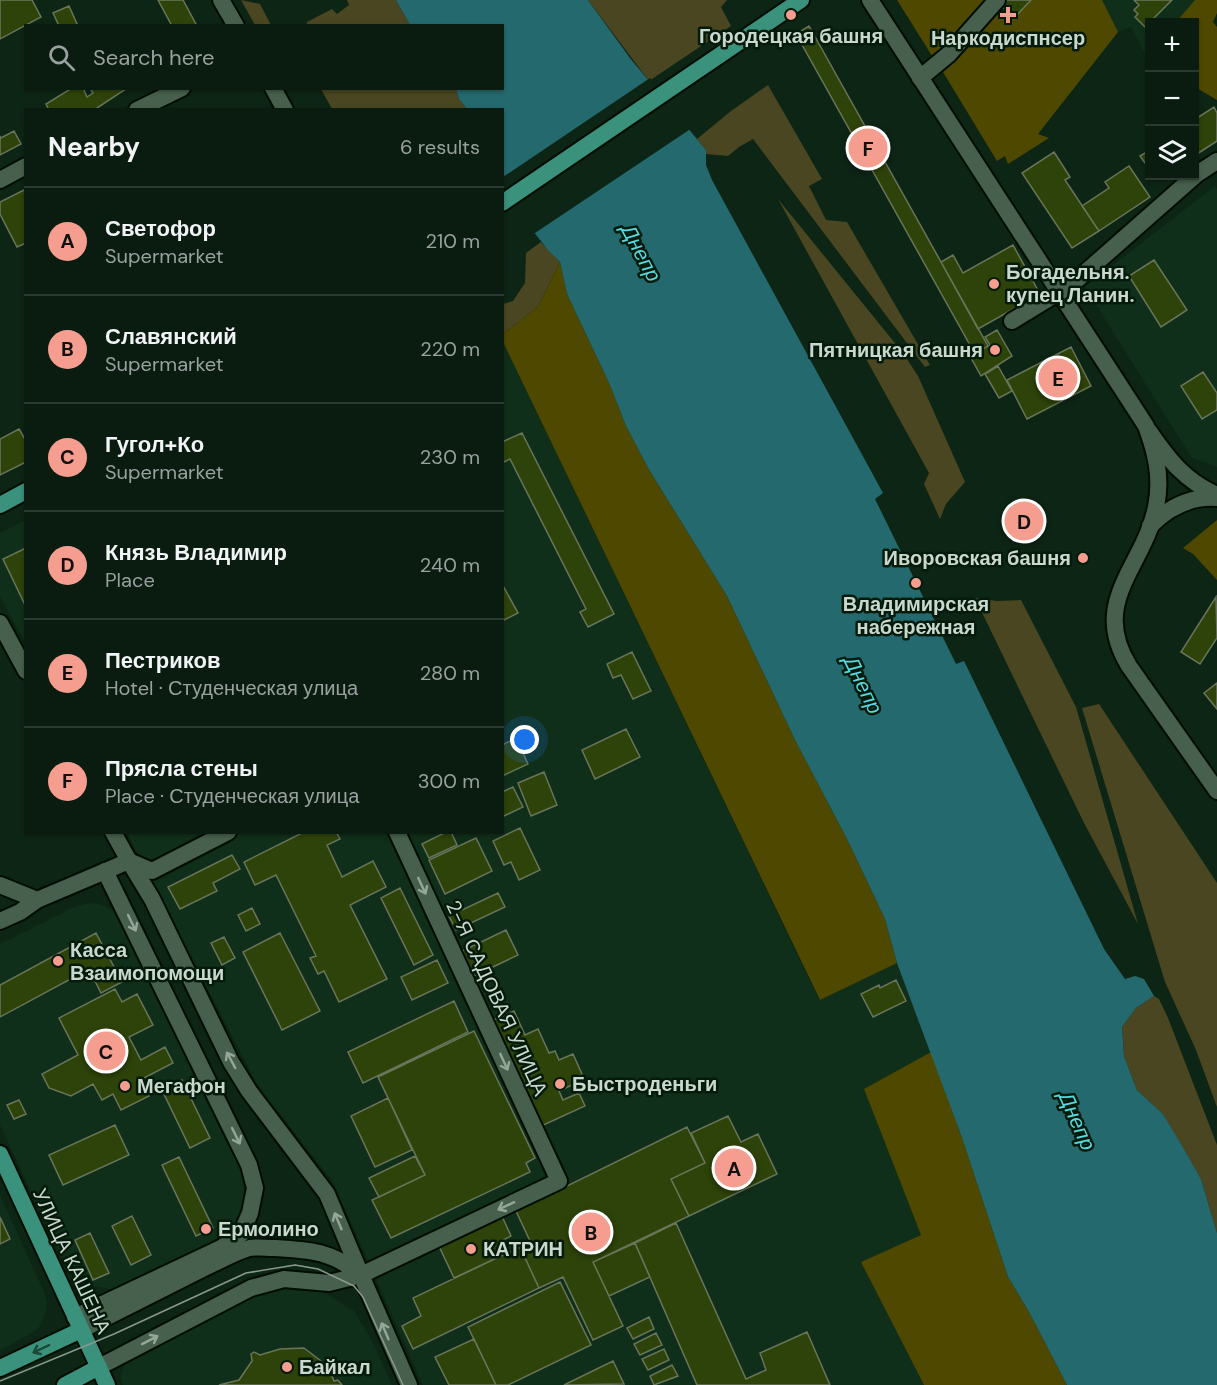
<!DOCTYPE html>
<meta charset="utf-8">
<style>
body{margin:0;font-family:"DM Sans",sans-serif;background:#18291e;color:#f1f3f6}
.controls{position:absolute;right:18px;top:18px;display:grid;overflow:hidden;border-radius:0px;box-shadow:0 2px 4px #0004}
.controls button{width:54px;height:54px;display:grid;place-items:center;padding:0;border:0;border-bottom:2px solid #2a3a30;background:#0a1c10;color:#f1f3f6;font:30px sans-serif}
.you{position:absolute;left:525px;top:740px;width:21px;height:21px;margin:-15px;border:4px solid #fff;border-radius:50%;background:#1a73e8;box-shadow:0 0 0 9px #1a73e833}
.badge{display:grid;place-items:center;width:39px;height:39px;border-radius:50%;background:#f59d8f;color:#111;font-size:20px;font-weight:700}
.pin{position:absolute;translate:-50% -50%;border:3px solid #fff;box-shadow:0 2px 6px #0006}
.list{margin:0;padding:0;list-style:none}
h2{display:flex;justify-content:space-between;align-items:center;height:78px;margin:0;padding:0 24px;font-size:26px}
h2 small{font-size:20px;font-weight:400;color:#99a19f}
.list li{display:grid;grid-template-columns:39px 1fr auto;gap:18px;align-items:center;box-sizing:border-box;height:108px;padding:0 24px;border-top:2px solid #2a3a30}
.list b{display:block;font-size:22px;white-space:nowrap}
.list p{margin:0;font-size:20px;white-space:nowrap;color:#99a19f}
.list em{font-size:20px;font-style:normal;color:#99a19f}
.icon{flex:none;width:33px;height:33px;fill:none;stroke:currentColor;stroke-width:2;stroke-linecap:round;stroke-linejoin:round}
.map{position:relative;flex:none;width:1217px;height:1385px;overflow:hidden}
.search{position:absolute;background:#0a1c10;box-shadow:0 2px 4px #0004;left:24px;top:24px;width:480px;height:66px;display:flex;align-items:center;gap:15px;box-sizing:border-box;padding:0 21px;border-radius:0px;color:#99a19f;font-size:22px}
.panel{position:absolute;background:#0a1c10;box-shadow:0 2px 4px #0004;left:24px;top:108px;width:480px;height:726px;border-radius:0px}
.map>svg:first-child{display:block}
.built{fill:#102f1a}
.green{fill:#4a4621}
.forest{fill:#4f4800}
.water{fill:#24696d}
.pier{fill:#0d2515}
.building{fill:#2e4309;stroke:#69755a;stroke-width:1.5}
.lines{fill:none;stroke-linecap:round;stroke-linejoin:round}
.minor-casing{stroke:#000d02;stroke-width:20}
.tertiary-casing{stroke:#000d02;stroke-width:20}
.secondary-casing{stroke:#000d02;stroke-width:20}
.primary-casing{stroke:#000d02;stroke-width:20}
.minor{stroke:#47604d;stroke-width:16}
.tertiary{stroke:#47604d;stroke-width:16}
.secondary{stroke:#47604d;stroke-width:16}
.primary{stroke:#3a927c;stroke-width:16}
.tram{stroke:#899a8d;stroke-width:1.5}
.oneway{stroke:#95a799}
.oneway2{stroke:#1a4b39}
.poi-dot{fill:#f59d8f;stroke:#041b0c;stroke-width:2}
.labels{text-anchor:middle;dominant-baseline:central;stroke-width:5;stroke-linejoin:round;paint-order:stroke}
.poi-label{font-size:20px;font-weight:bold;fill:#c9d7cc;stroke:#041b0c;text-anchor:start}
.street-label{font-size:20px;fill:#c9d7cc;stroke:#041b0c}
.water-label{font-size:21px;font-style:italic;fill:#56d9e2;stroke:#041b0c}
</style>
<div class="map">
<svg width="1217" height="1385" viewBox="0 0 1217 1385">
<rect width="100%" height="100%" fill="#0d2515"/>
<path class="built" d="M1102,0h93l-19,22h-26l-1,32 -2,4 -16,-31 -13,5z
M1215,186l2,3v278l-25,-9 -107,-171z
M503,342l316,658 78,-37 34,89 -67,37 57,146 -60,27 63,123h-501l-90,-203 -76,-98 -130,-251 375,-1z
M25,520v122l-25,-45v-64z
M91,903l12,2 12,7 8,11 117,242 6,25 -2,14 -6,16 -10,12 -96,52 -22,5 -21,-4 -11,-7 -15,-18 -63,-135v-181l76,-38z
M0,1195l44,97 3,11 -2,12 -7,14 -38,22z
M286,1287h19l20,6 29,18 18,30 20,44h-269l-3,-9 6,-14 127,-66 18,-6z"/>
<path class="green" d="M241,0l19,4 11,21h-16z
M347,0h49l14,25 -104,1 1,-4 25,-13 5,5 12,-9z
M588,0h139l-6,7 10,19 -82,55z
M768,85l54,94 -13,7 17,34 21,2 83,143 -5,2 -172,-228 -14,8 -11,9 -22,-2v-4l-9,-11 34,-28z
M321,89h135l3,10 8,10h-135z
M778,199l125,154 15,23 47,106 -19,22 -6,15 -16,-35 5,-11z
M541,242l19,20 -22,45 -35,27v-30l10,-3 12,-18 1,-30z
M975,598l22,3 24,-1 55,107 62,217 -55,-103z
M1099,704l118,179v224l-21,-57 -31,-68 -83,-274z
M1154,996l5,3 9,19 49,127v88l-16,-54 -38,-65 -26,-24 -13,-34 -2,-29 14,-19z"/>
<path class="forest" d="M897,0h89l-52,59z
M1029,0h73l16,32 -80,102 11,4 -41,26 -3,-8 -8,5 -54,-89 53,-63 12,12z
M1195,0h22v13l-4,9 4,5v73l-22,-13 -1,-65h-18z
M560,262l7,32 42,89 17,43 22,42 79,128 69,146 52,99 37,78 12,44 -77,37 -317,-658v-8l35,-27z
M1217,520v60l-24,-26 -10,-6z
M931,1052l30,83 47,142 21,35 38,73h-143l-63,-123 60,-27 -57,-146z"/>
<path class="water" d="M396,0h192l42,58 76,92v15l6,15 171,313 -8,6 81,165 8,-3 140,288 21,30 10,-3 9,3 10,17 -18,12 -14,19 2,29 13,34 26,24 18,30 20,35 16,54v152h-150l-38,-73 -21,-35 -47,-142 -64,-172 -12,-44 -37,-78 -52,-99 -69,-146 -79,-128 -22,-42 -17,-43 -42,-89 -7,-32 -12,-12 -45,-57 -1,-83 -35,-1 -8,-10 -3,-10 46,-1v-62l-92,-1z"/>
<path class="pier" d="M650,78l42,50 -160,107 -30,-37 1,-21z"/>
<path class="building" d="M0,0h32l9,17 -41,22z
M158,0h25l14,26h-25z
M1007,0h24l-17,18 -12,-12z
M1134,0h38l-27,27 -10,-10 3,-3 -4,-4 5,-5z
M69,6l9,20h-19l-6,-13z
M809,26l179,320 -13,8 -179,-320z
M72,88h11l4,9 6,-4 -3,-5 36,1 -32,21h-45l-3,-6z
M1214,107l3,6v28l-23,15v-36z
M14,131l7,13 -21,11v-19l1,2z
M1150,150v20l-10,-14z
M1054,152l16,25 -5,3 34,51 -27,17 -50,-75z
M1129,166l21,31 -51,34 -17,-25 27,-18 -4,-6z
M26,189v54l-9,4 -17,-33v-12z
M1013,245l27,49 -62,35 -37,-67 12,-7 10,18z
M1154,260l33,50 -26,17 -32,-51z
M997,330l15,26 -31,20 -11,-20 20,-11 -5,-8z
M1071,347l20,39 -64,33 -20,-39z
M998,366l14,25 -13,7 -14,-24z
M1203,372l14,21v17l-15,9 -21,-33z
M19,429l7,12v21l-26,13v-36z
M522,433l92,181 -26,13 -8,-15 6,-3 -76,-150 -8,4v-21z
M26,548v59l-23,-48z
M502,584l16,29 -16,8z
M1216,597l1,41 -17,26 -19,-12z
M632,652l19,39 -18,8 -12,-24 -8,3 -6,-14z
M1217,683v26l-13,-16z
M626,729l14,28 -45,22 -13,-29z
M516,738l12,26 -26,12v-31z
M544,772l13,33 -26,11 -13,-33z
M513,787l10,20 -21,10v-25z
M520,828l20,42 -21,10 -8,-18 -7,3 -11,-24z
M304,832h32l4,7 -13,6 15,32 31,-16 13,26 -36,18 37,74 -48,23 -15,-31 -6,3 -8,-16 6,-2 -40,-81 -21,10 -11,-23z
M446,832h5l6,13 -28,13 -7,-14z
M476,838l16,33 -47,23 -16,-34z
M232,855l8,14 -27,14 4,8 -37,18 -12,-22z
M400,888l33,67 -19,10 -33,-67z
M498,893l7,14 -49,23 -7,-14z
M252,908l8,16 -14,7 -8,-16z
M506,930l12,25 -44,21 -12,-25z
M96,933l26,49 -21,11 -12,-24 -89,48v-32z
M280,933l40,78 -38,19 -39,-78z
M224,937l11,21 -13,7 -11,-22z
M437,960l11,23 -36,17 -11,-23z
M896,980l10,21 -33,16 -12,-23 18,-9 1,3z
M115,989l7,13 15,-8 16,31 -24,12 12,23 24,-13 8,16 -33,17 9,16 -28,14 -8,-16 -11,6 -9,-16 -22,12 -22,-8 -7,-14 36,-19 -19,-37z
M454,1001l14,31 -105,51 -15,-31z
M514,1011l11,24 13,-6 11,24 6,-2 4,9 14,-6 9,20 -10,4 2,6 -15,7 4,9 16,-7 6,13 -46,21 -48,-106z
M474,1031l61,127 -9,5 4,9 -139,66 -19,-38 53,-25 -47,-98z
M182,1080l28,58 -20,10 -28,-58z
M388,1098l24,52 -37,17 -24,-51z
M19,1100l7,14 -12,5 -7,-14z
M728,1116l13,26 17,-8 19,40 -88,42 -18,-37 34,-16 -14,-30z
M115,1125l14,30 -66,30 -14,-30z
M687,1127l18,36 -34,16 18,37 -96,46 30,64 -30,14 -30,-63 -24,11 -19,-41 10,-6 -14,-30z
M415,1156l10,19 -46,22 -10,-19z
M179,1157l34,71 -17,8 -34,-71z
M501,1214l10,22 -12,6 6,12 -51,24 -16,-34z
M132,1216l19,39 -20,10 -19,-39z
M0,1217l10,22 -10,5z
M676,1223l70,156 20,-9 -6,-17 47,-21 23,53h-133l-62,-142z
M90,1233l19,40 -16,7 -18,-40z
M635,1243l15,34 -41,19 -16,-34z
M520,1247l19,41 -126,61 -11,-23 19,-10 -8,-18z
M560,1282l31,63 -83,40h-12l-28,-58z
M649,1317l5,12 -21,10 -6,-11z
M656,1333l6,12 -22,10 -6,-11z
M474,1339l22,46h-47l-14,-28z
M304,1348l17,13 9,10 4,10 4,-1 4,5h-123l20,-5 13,-19 -1,-7 3,-2 6,3 20,-6z
M664,1349l5,11 -21,10 -6,-11z
M613,1361l11,23 -60,1z
M672,1365l6,11 -24,9 -4,-9z"/>
<g class="lines">
<g class="minor-casing">
<path id="minor" d="M221,0l15,26
M920,78l29,-24 48,-54
M273,88l12,22
M137,110l45,-22
M0,180l26,-14
M1012,321l59,-36 126,-111 20,-13
M1149,431c20,29 35,49 68,64
M1150,526c19,-19 40,-30 67,-28
M129,861l23,38 79,163 18,29 78,103 34,81 198,-94 -162,-349
M129,861l23,10 76,-39
M75,1317l146,-69 20,-14 9,-21 5,-25 -6,-23 -144,-294"/>
</g>
<g class="tertiary-casing">
<path id="tertiary" d="M208,1266c12,-5 25,-13 38,-17 9,-3 19,-1 28,-1 36,2 58,3 87,27l48,110
M99,1367l152,-79 33,-9 45,4 32,-8"/>
</g>
<g class="secondary-casing">
<path id="secondary" d="M870,0l276,426c10,27 16,52 10,81 -12,60 -67,94 -27,159l88,125
M0,623l26,48
M0,885l37,15
M0,921l20,-9 17,-12 92,-39 -16,-29
M81,1330l127,-64"/>
</g>
<g class="primary-casing">
<path id="primary" d="M502,203l299,-203
M0,505l26,-14
M0,1154l107,231
M0,1368l81,-38
M65,1385l34,-18"/>
</g>
<use href="#minor" class="minor"/>
<use href="#tertiary" class="tertiary"/>
<use href="#secondary" class="secondary"/>
<use href="#primary" class="primary"/>
<path class="tram" d="M0,1381l114,-47 132,-61 49,-8 23,4 36,17 9,11 40,88"/>
</g>
<defs><path id="oneway-shaft" d="M-6 0H5M1.5-3L5.5 0L1.5 3" fill="none" stroke-width="1.6" stroke-linecap="round" stroke-linejoin="round" transform="scale(1.5)"/></defs>
<g class="oneway">
<use href="#oneway-shaft" transform="translate(422 886) rotate(65)"/>
<use href="#oneway-shaft" transform="translate(132 923) rotate(64)"/>
<use href="#oneway-shaft" transform="translate(231 1060) rotate(-118)"/>
<use href="#oneway-shaft" transform="translate(504 1062) rotate(65)"/>
<use href="#oneway-shaft" transform="translate(236 1136) rotate(64)"/>
<use href="#oneway-shaft" transform="translate(506 1206) rotate(155)"/>
<use href="#oneway-shaft" transform="translate(338 1221) rotate(-113)"/>
<use href="#oneway-shaft" transform="translate(385 1331) rotate(-113)"/>
<use href="#oneway-shaft" transform="translate(150 1340) rotate(-27)"/>
</g>
<use class="oneway2" href="#oneway-shaft" transform="translate(41 1349) rotate(155)"/>
<g class="poi-dot">
<circle cx="791" cy="15" r="6"/>
<path d="M1005 6h6v6h6v6h-6v6h-6v-6h-6v-6h6z"/>
<circle cx="994" cy="284" r="6"/>
<circle cx="995" cy="350" r="6"/>
<circle cx="1083" cy="558" r="6"/>
<circle cx="916" cy="583" r="6"/>
<circle cx="58" cy="961" r="6"/>
<circle cx="560" cy="1084" r="6"/>
<circle cx="125" cy="1086" r="6"/>
<circle cx="206" cy="1229" r="6"/>
<circle cx="471" cy="1249" r="6"/>
<circle cx="287" cy="1367" r="6"/>
</g>
<g class="labels">
<g class="poi-label">
<text x="791" y="36" text-anchor="middle">Городецкая башня</text>
<text x="1008" y="38" text-anchor="middle">Наркодиспнсер</text>
<text x="1006" y="272">Богадельня.<tspan x="1006" dy="23">купец Ланин.</tspan></text>
<text x="983" y="350" text-anchor="end">Пятницкая башня</text>
<text x="1071" y="558" text-anchor="end">Иворовская башня</text>
<text x="916" y="604" text-anchor="middle">Владимирская<tspan x="916" dy="23">набережная</tspan></text>
<text x="70" y="950">Касса<tspan x="70" dy="23">Взаимопомощи</tspan></text>
<text x="572" y="1084">Быстроденьги</text>
<text x="137" y="1086">Мегафон</text>
<text x="218" y="1229">Ермолино</text>
<text x="483" y="1249">КАТРИН</text>
<text x="299" y="1367">Байкал</text>
</g>
<g class="street-label">
<text transform="translate(497 998) rotate(65)">2-Я САДОВАЯ УЛИЦА</text>
<text transform="translate(72 1261) rotate(65)">УЛИЦА КАШЕНА</text>
</g>
<g class="water-label">
<text transform="translate(641 253) rotate(62)">Днепр</text>
<text transform="translate(863 685) rotate(64)">Днепр</text>
<text transform="translate(1077 1121) rotate(66)">Днепр</text>
</g>
</g>
</svg>
<div class="controls">
<button>+</button>
<button>−</button>
<button><svg class="icon" aria-label="layers" viewBox="0 0 24 24"><path d="M12 4l9 5-9 5-9-5zM3 14l9 5 9-5"/></svg></button>
</div>
<div class="you"></div>
<div class="pin badge" style="left:734px;top:1168px">A</div>
<div class="pin badge" style="left:591px;top:1232px">B</div>
<div class="pin badge" style="left:106px;top:1051px">C</div>
<div class="pin badge" style="left:1024px;top:521px">D</div>
<div class="pin badge" style="left:1058px;top:378px">E</div>
<div class="pin badge" style="left:868px;top:148px">F</div>
<div class="search"><svg class="icon" aria-label="search" viewBox="0 0 24 24"><circle cx="10" cy="10" r="6"/><path d="M15 15l6 6"/></svg>Search here</div>
<section class="panel">
<h2>Nearby<small>6 results</small></h2>
<ul class="list">
<li><span class="badge">A</span><div><b>Светофор</b><p>Supermarket</p></div><em>210 m</em></li>
<li><span class="badge">B</span><div><b>Славянский</b><p>Supermarket</p></div><em>220 m</em></li>
<li><span class="badge">C</span><div><b>Гугол+Ко</b><p>Supermarket</p></div><em>230 m</em></li>
<li><span class="badge">D</span><div><b>Князь Владимир</b><p>Place</p></div><em>240 m</em></li>
<li><span class="badge">E</span><div><b>Пестриков</b><p>Hotel · Студенческая улица</p></div><em>280 m</em></li>
<li><span class="badge">F</span><div><b>Прясла стены</b><p>Place · Студенческая улица</p></div><em>300 m</em></li>
</ul>
</section>
</div>
